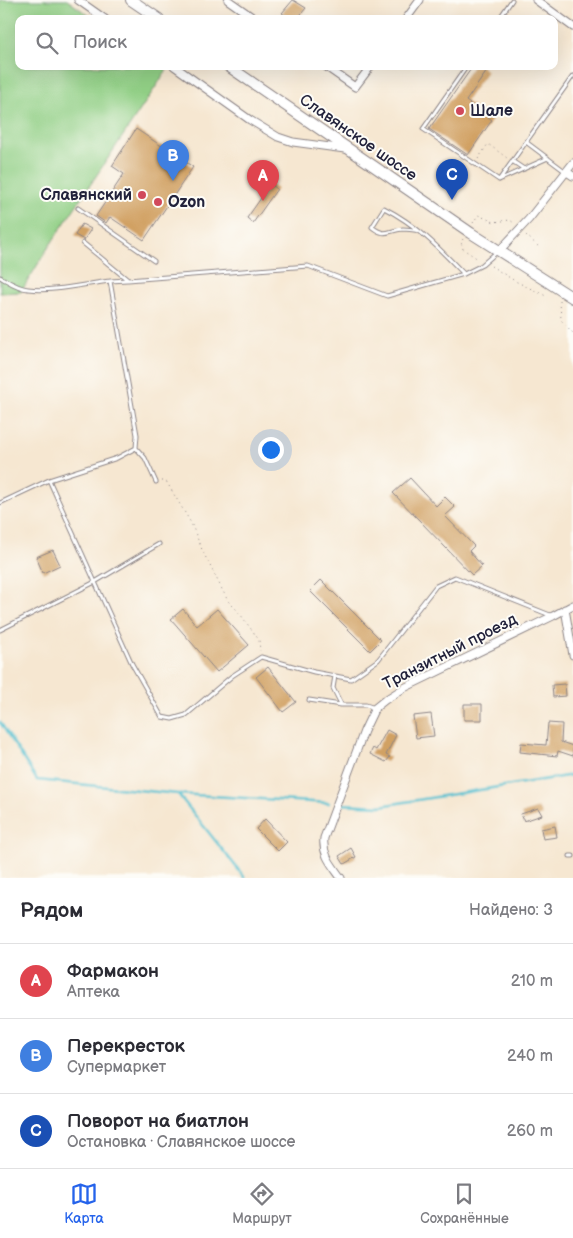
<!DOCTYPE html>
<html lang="ru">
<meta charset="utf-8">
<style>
body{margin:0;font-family:"Balsamiq Sans",sans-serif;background:#f2f2f3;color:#2b2b33}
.you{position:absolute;left:270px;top:449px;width:18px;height:18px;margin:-12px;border:4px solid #fff;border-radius:50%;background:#1a73e8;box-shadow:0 0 0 8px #1a73e833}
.badge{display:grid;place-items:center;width:32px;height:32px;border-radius:50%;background:#2563eb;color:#fff;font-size:16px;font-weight:700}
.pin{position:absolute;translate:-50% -41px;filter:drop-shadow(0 1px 2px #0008)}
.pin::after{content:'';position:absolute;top:26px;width:18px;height:15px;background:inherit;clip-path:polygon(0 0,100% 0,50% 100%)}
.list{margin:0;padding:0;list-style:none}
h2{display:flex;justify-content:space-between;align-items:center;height:65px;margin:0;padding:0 20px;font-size:21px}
h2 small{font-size:16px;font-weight:400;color:#7c7c81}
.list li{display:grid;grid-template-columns:32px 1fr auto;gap:15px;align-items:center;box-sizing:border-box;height:75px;padding:0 20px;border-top:1px solid #e1e1e2}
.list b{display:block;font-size:19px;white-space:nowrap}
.list p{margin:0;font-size:16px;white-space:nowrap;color:#7c7c81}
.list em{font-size:16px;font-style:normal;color:#7c7c81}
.icon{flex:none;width:28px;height:28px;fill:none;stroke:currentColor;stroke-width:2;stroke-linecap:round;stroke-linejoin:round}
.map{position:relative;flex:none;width:573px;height:878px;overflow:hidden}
.search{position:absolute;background:#fff;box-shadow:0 5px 20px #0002;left:15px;right:15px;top:15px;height:55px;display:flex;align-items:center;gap:12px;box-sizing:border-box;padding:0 18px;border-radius:10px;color:#7c7c81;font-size:19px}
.sheet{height:290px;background:#fff}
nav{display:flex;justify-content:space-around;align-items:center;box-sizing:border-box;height:70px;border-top:1px solid #e1e1e2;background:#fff;font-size:14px;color:#7c7c81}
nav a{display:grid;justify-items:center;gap:2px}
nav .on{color:#2563eb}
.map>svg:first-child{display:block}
.green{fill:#91cf85;stroke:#5a7860}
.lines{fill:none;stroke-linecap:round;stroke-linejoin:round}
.stream{stroke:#55c0d0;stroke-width:2.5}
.building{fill:#d1a163}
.lane-casing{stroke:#8c8486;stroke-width:5}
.street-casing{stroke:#8c8486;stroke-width:9}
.secondary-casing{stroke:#8c8486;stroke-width:12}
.path{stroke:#8c8486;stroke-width:1;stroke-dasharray:1 4;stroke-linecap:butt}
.lane{stroke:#fff;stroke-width:3}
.street{stroke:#fff;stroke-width:7}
.secondary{stroke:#fff;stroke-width:10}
.poi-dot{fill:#d1495b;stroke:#fdfcf7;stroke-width:2}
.labels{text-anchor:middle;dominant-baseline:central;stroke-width:4;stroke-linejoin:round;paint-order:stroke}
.poi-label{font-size:16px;font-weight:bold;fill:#22223b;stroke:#fdfcf7;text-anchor:start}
.street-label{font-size:16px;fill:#22223b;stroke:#fdfcf7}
</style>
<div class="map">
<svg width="573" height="878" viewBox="0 0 573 878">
<rect width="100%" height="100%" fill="#fdfcf7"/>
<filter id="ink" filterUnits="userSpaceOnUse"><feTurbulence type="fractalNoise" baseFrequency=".02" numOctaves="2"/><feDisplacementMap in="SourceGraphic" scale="10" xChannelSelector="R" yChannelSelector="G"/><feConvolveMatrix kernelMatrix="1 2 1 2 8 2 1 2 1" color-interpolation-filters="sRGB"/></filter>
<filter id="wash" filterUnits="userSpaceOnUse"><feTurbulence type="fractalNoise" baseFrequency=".0096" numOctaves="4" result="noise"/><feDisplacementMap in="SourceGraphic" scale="20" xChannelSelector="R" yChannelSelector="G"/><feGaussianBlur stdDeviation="1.12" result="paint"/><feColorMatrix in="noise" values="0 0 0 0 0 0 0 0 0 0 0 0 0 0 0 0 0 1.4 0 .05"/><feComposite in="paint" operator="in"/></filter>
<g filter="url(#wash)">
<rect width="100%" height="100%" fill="#f6e7d1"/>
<path class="green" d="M0,0h67l27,19h-75v47h143l5,4 -121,181 -25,41 -21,1z"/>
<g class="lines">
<path class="stream" d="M0,722l37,58 141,14 151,9
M178,794l67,84
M342,804l38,2 193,-31"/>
</g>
<g id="blocks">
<path class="building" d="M293,0l13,8 -9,11h-7l-8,-6z
M473,66h8l6,5 -21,30 26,19 -24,35 -39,-26z
M136,129l57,38 -49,73 -34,-23 -4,6 -10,-7 28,-42 -12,-8z
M271,184l6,5 -24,34 -6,-5z
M82,224l9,5 -7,11 -9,-5z
M410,478l26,28 9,-9 10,10 -10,9 29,30 -5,5 13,15 -10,9 -79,-82z
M53,550l7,15 -17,8 -7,-16z
M321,580l60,60 -11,11 -60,-60z
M183,609l14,17 20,-17 32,36 -32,27 -46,-53z
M268,667l28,35 -13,10 -27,-35z
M565,684l1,12 -13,1 -1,-12z
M464,704h18v16h-18z
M431,714l3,22 -18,2 -3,-22z
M548,723l14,1 -1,18 12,4v10l-15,-5 -1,5 -37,-4 1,-9 25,2z
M387,730l9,5 -10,20 4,2 -4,5 -16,-8 3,-6 3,2z
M538,808l4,7 -18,6 -3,-7z
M265,819l22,23 -9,9 -22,-22z
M555,826l2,11 -14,2 -2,-10z
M351,848l5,9 -12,7 -5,-8z"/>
</g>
</g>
<g filter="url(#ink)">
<use href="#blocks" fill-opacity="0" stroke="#8c8486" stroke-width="1"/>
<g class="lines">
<g class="lane-casing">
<path id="lane" d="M499,19l13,-19
M467,66l-44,63 76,51
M526,142l40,30
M548,158l-49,22 74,-104
M512,161l12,8
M78,208l76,53
M419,231c-5,-1 -11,-2 -16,-2 -15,1 -17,9 -31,-2l12,-19c33,17 54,39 80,66
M83,243l45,37 180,-14 79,30 77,-22 18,-9 16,-14
M0,277c9,5 18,11 28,12 25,3 57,-5 82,-8
M136,448l9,10 11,24
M49,480l83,184 30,53 10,2 14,-4 46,-39 29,-19 53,15 37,7 27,-19 58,-74 19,-9 95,38
M0,503l49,-23 68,-22 19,-10 1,-13 -27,-154 17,-1
M0,630l95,-48 64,-38
M335,676l-2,12 8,16
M309,700l32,5h25l9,3
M570,856h3"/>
</g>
<g class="street-casing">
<path id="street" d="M78,0l27,19
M228,0l27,19
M536,0l37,27
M406,19l14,-19
M174,66l76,54 28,17 15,5 52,7
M325,66l30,21 16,-21
M567,172l6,4
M499,251l30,-32 44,-56
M565,609l8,46
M341,878c-9,-13 -19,-23 -17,-40l40,-107 11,-23 10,-8 19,-12 149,-72 20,-11"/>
</g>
<g class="secondary-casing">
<path id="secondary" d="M131,0l28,19
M228,66l243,167 102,65"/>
</g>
<path class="path" d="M478,159l10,-15 19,14
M473,223l5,-8 16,7 16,-2 4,3
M526,235l14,13
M463,239l-2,3 2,7 15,10
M491,266l24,15 31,15
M560,301l1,19 12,13
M162,481h4l25,42 12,29 25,49 10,10 21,29 1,11"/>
<use href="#lane" class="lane"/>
<use href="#street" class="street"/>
<use href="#secondary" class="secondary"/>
</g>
</g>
<g class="poi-dot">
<circle cx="460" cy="111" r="5"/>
<circle cx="142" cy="195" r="5"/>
<circle cx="158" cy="202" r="5"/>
</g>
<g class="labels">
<g class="poi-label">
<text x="470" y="111">Шале</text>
<text x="132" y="195" text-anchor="end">Славянский</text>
<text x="168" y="202">Ozon</text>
</g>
<g class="street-label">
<text transform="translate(358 138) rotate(35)">Славянское шоссе</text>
<text transform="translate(450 652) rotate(-27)">Транзитный проезд</text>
</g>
</g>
</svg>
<div class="you"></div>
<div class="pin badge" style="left:263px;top:201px;background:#e0444e">A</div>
<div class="pin badge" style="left:173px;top:181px;background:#3f7fe0">B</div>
<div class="pin badge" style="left:452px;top:200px;background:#1a4fb4">C</div>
<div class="search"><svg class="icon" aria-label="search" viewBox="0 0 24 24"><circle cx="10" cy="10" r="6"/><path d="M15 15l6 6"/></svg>Поиск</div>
</div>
<section class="sheet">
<h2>Рядом<small>Найдено: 3</small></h2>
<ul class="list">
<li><span class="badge" style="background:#e0444e">A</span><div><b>Фармакон</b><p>Аптека</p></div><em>210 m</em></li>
<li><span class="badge" style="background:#3f7fe0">B</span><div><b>Перекресток</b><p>Супермаркет</p></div><em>240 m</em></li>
<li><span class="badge" style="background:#1a4fb4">C</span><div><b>Поворот на биатлон</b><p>Остановка · Славянское шоссе</p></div><em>260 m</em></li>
</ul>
</section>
<nav>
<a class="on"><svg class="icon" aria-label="map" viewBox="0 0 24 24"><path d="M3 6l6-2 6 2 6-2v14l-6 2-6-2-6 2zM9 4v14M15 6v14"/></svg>Карта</a>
<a><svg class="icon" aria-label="directions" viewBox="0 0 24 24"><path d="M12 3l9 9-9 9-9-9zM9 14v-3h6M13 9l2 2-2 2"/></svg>Маршрут</a>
<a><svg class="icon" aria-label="saved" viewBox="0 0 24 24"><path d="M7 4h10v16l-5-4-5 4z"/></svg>Сохранённые</a>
</nav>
